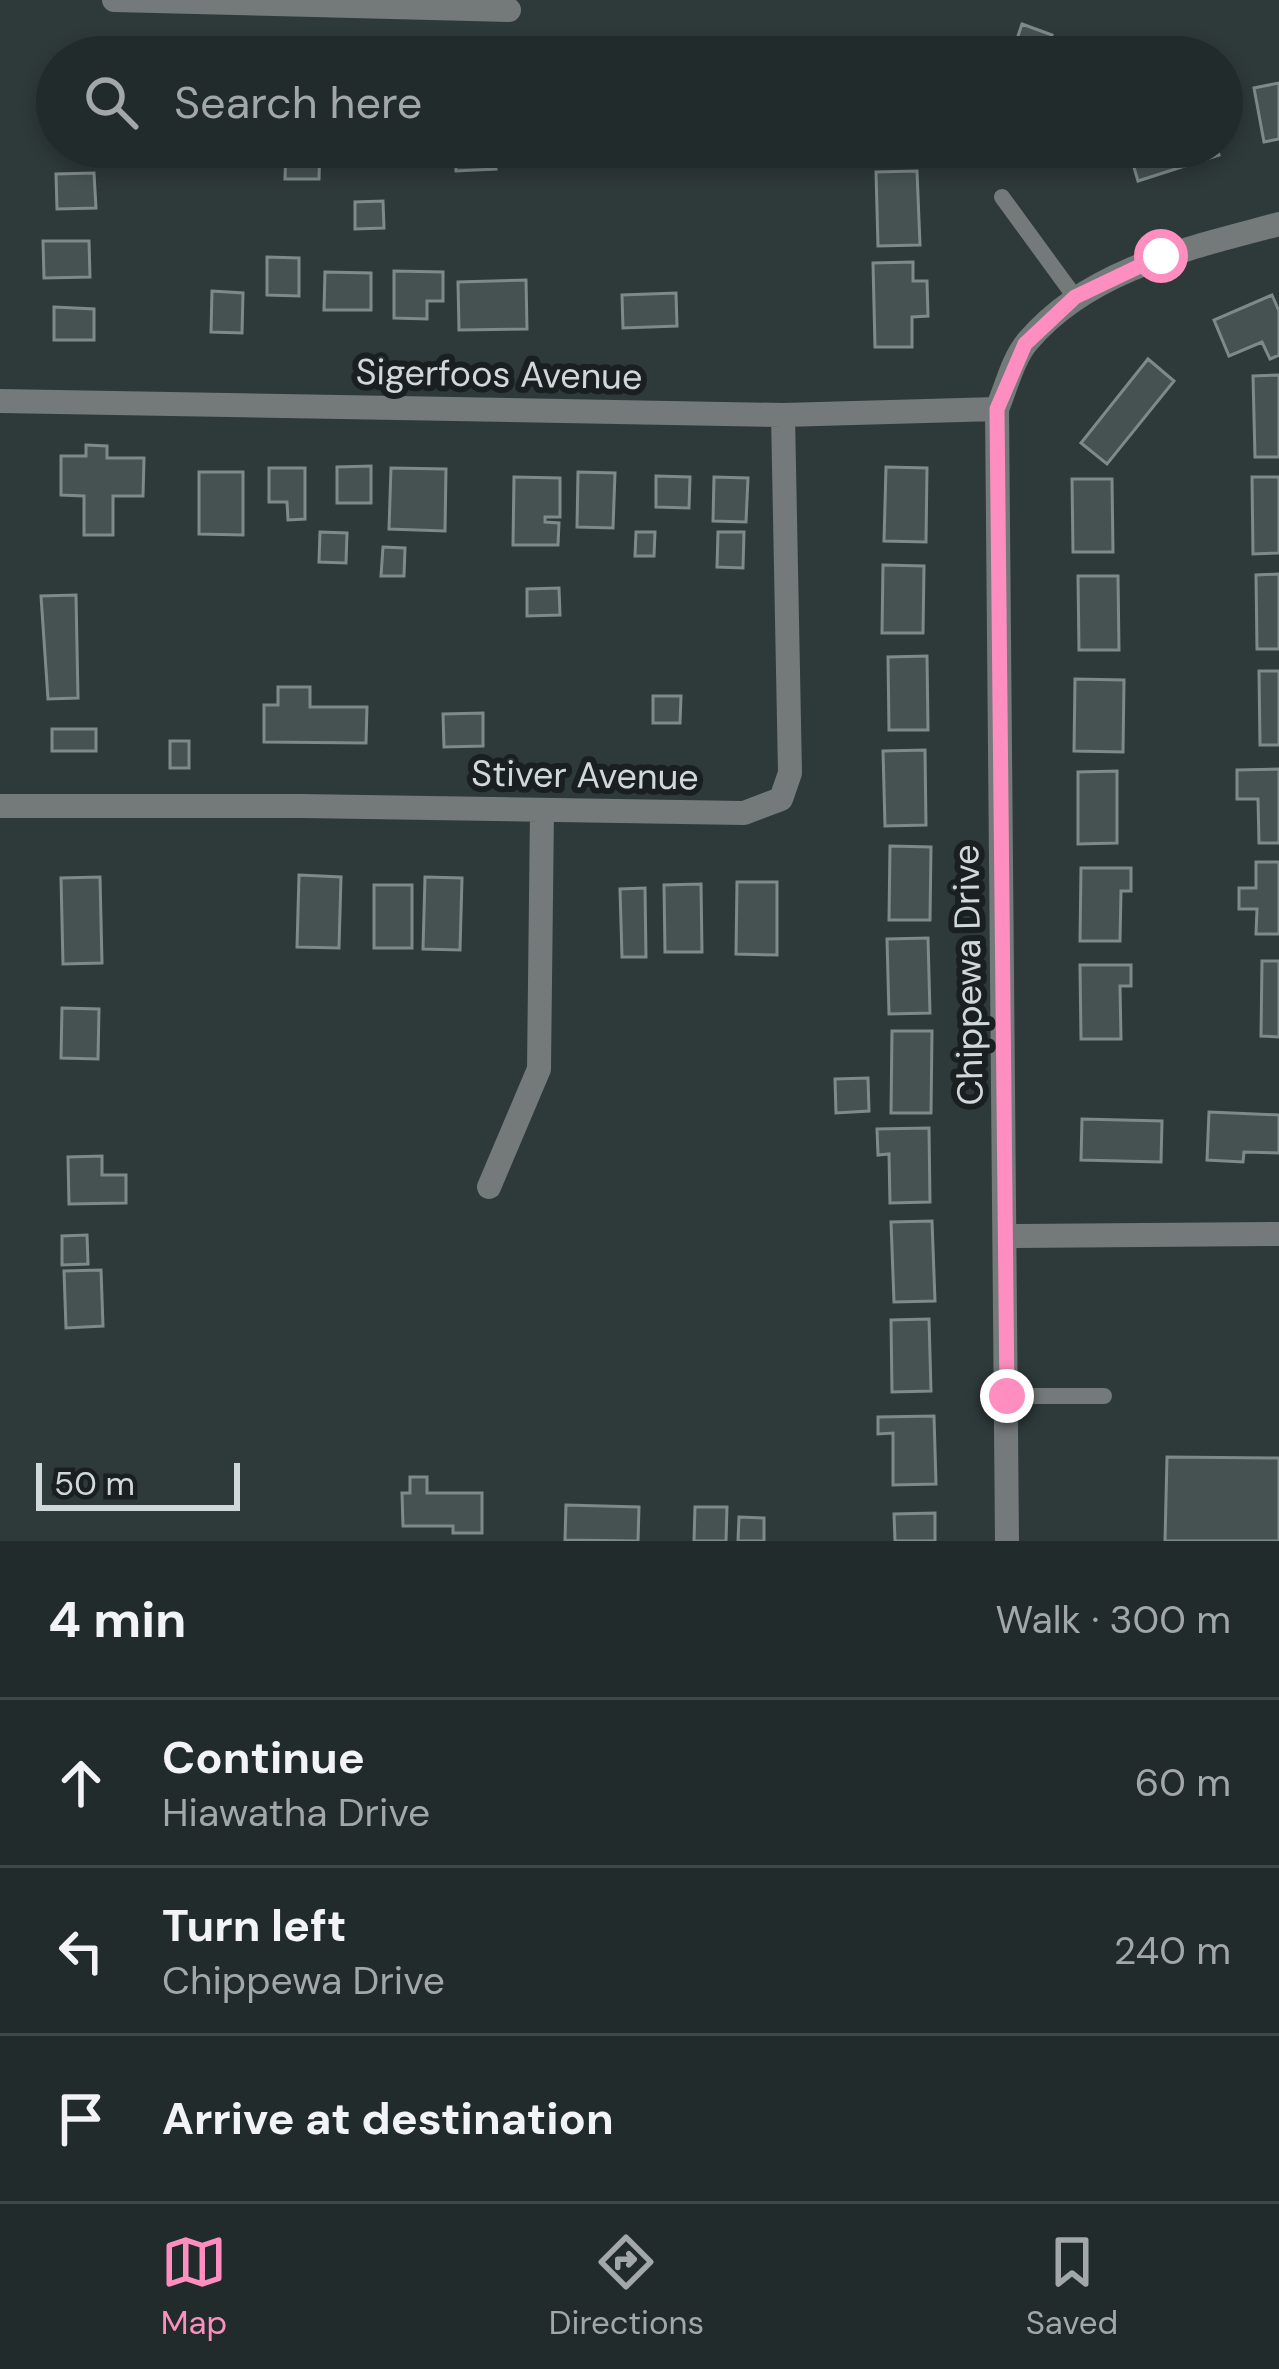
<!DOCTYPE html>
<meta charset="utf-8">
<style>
body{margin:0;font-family:"DM Sans",sans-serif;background:#2a3334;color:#f1f3f6}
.scale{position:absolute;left:36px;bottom:30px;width:204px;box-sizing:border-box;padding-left:12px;border:6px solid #d1d8d9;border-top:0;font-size:33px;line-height:42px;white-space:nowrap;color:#d1d8d9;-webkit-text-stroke:9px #1a1f1f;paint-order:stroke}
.stop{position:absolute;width:36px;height:36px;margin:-27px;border:9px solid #fd8ebf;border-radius:50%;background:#fff}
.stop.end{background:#fd8ebf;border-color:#fff;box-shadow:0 3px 12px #0008}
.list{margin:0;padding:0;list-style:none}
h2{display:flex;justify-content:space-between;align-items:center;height:156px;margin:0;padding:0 48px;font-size:51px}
h2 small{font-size:39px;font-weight:400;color:#a2a7a9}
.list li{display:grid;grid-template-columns:78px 1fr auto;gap:36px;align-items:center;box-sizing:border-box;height:168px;padding:0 48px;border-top:3px solid #3f4748}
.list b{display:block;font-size:45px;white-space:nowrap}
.list p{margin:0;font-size:39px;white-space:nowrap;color:#a2a7a9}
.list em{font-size:39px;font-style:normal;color:#a2a7a9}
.icon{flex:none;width:66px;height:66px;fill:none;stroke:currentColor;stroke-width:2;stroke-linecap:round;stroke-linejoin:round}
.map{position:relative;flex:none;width:1279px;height:1541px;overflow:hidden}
.search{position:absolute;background:#222b2c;box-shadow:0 6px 18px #0003;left:36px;right:36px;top:36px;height:132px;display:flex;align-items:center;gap:30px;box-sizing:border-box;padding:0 42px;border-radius:66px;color:#a2a7a9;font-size:45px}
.sheet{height:660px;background:#222b2c}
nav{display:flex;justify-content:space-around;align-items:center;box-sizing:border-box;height:168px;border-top:3px solid #3f4748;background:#222b2c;font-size:33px;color:#a2a7a9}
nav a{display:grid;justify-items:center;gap:6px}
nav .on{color:#fd8ebf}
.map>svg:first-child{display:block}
.building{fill:#465152;stroke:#7d898a;stroke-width:3}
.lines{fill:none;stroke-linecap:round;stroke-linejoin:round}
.lane{stroke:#74797a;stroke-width:16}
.street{stroke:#74797a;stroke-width:24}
.route{stroke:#fd8ebf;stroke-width:15}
.labels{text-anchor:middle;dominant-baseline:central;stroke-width:12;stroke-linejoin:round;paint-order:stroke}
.street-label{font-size:36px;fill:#d1d8d9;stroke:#1a1f1f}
</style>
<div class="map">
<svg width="1279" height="1541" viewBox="0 0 1279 1541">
<rect width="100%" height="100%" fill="#2e393a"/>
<path class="building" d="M1022,24l30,11 -7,22h-34z
M154,44l28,1v12h-62l33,-2z
M1279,83v56l-15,3 -10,-54z
M48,99h9v29h-10z
M286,147h34l-1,32h-34z
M455,147h40l1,22 -40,2z
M1128,147h88l3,8 -81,26z
M917,171l3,74 -42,1 -2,-74z
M94,173l2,35 -39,1 -1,-35z
M383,201l1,27 -29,1v-27z
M43,241h46l1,36 -46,1z
M267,257l32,1v38l-32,-1z
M913,262v19h14l1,35 -16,1v30h-37l-2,-84z
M394,271l49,1v29h-16v18l-33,-1z
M325,272l46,1v37h-47z
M526,280l1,49 -68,1 -1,-48z
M212,291l31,2 -1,40 -31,-1z
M676,293l1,33 -54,2 -1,-33z
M1272,295l7,16v44l-9,4 -8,-17 -33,14 -15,-36z
M54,307l40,2v31h-40z
M1148,359l26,22 -67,83 -26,-21z
M1279,375v82h-24l-2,-81z
M86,445l21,1v12h37l-1,38h-30v39h-29v-39l-23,-1v-39h25z
M371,466v37h-34v-36z
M886,467l41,1 -1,74 -42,-1z
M269,468h36v51l-17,1 -1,-18h-18z
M391,468l55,1 -1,62 -56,-2z
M199,472h44v63l-44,-1z
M578,472l37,1 -2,55 -36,-1z
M656,476l34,1 -1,31 -33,-1z
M514,477l46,1v39h-15v5l14,1 -1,22h-45z
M714,477l34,1 -2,44 -33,-1z
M1252,477h27v76l-26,1z
M1072,479h40l1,73h-40z
M320,532l27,1 -1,30 -27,-1z
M636,532h19l-1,24h-19z
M718,532h26l-1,36 -26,-1z
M383,547l22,1 -1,28h-23z
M883,565l41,1 -1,67h-41z
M1279,574v75h-22l-1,-74z
M1078,576h40l1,74h-40z
M559,588l1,27 -33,1v-27z
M76,595l2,103 -30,1 -7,-103z
M927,656l1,74h-39l-1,-73z
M1259,671h20v74h-19z
M1075,679l49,1 -1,72 -49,-1z
M278,687h32v20h57l-1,36 -102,-1v-37h14z
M653,696h28l-1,27h-27z
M483,713v33l-39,1 -1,-33z
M52,729h44v22h-44z
M170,741h19v27h-19z
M925,750l1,75 -41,1 -2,-75z
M1279,769v74h-20l-1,-44h-21v-29z
M1117,771v72l-39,1v-72z
M890,846l41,1 -1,73h-41z
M1256,862h23v72h-23l1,-25h-18v-21h17z
M1081,868h50v23h-10l-1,50h-40z
M299,875l42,2 -2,71 -42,-1z
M100,877l2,86 -39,1 -2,-86z
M425,877l37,1 -2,72 -37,-1z
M737,882h40v73l-41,-1z
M701,884l1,68h-37l-1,-67z
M374,885h38v63h-38z
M645,888l1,69h-24l-2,-68z
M928,938l2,75 -41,1 -2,-75z
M1262,961h17v76l-18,-1z
M1080,965h51v21h-11l1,53h-40z
M62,1008l37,1 -1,50 -37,-1z
M892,1031h40l-1,82h-40z
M868,1078l1,33 -33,2 -1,-34z
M1209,1112l70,3v38l-35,-1 -1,10 -36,-2z
M1082,1119l80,2 -1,41 -80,-2z
M929,1128l1,74 -40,1 -1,-49 -11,1 -1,-26z
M102,1156v19h24v28l-57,1 -1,-47z
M932,1221l3,80 -41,1 -3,-80z
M87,1235l1,29 -26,1v-29z
M101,1270l2,56 -37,2 -2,-57z
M929,1319l2,72 -39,1 -1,-72z
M934,1416l2,68 -43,1v-52l-15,1v-17z
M1167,1457l112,1v83h-114z
M410,1477h17v16h55v40h-29v-7h-50l-1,-33h8z
M566,1505l73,2 -1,34 -73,-1z
M695,1507h32l-1,34h-32z
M935,1513v28h-40l-1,-27z
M739,1517l25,1v23h-26z"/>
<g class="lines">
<path class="lane" d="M1002,197l73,100
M1007,1396h97"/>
<path class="street" d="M114,0l395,10
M0,401l783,14 214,-6
M0,806h301l443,7 37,-14 9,-26 -7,-358
M489,1187l50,-118 3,-259
M1007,1236l272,-2
M1007,1541l-10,-1132c9,-21 16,-51 31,-68 62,-73 163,-93 251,-117"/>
</g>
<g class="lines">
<path class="route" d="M1007,1396l-10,-987 28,-65 50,-47 86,-41"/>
</g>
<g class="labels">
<g class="street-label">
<text transform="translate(499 374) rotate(1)">Sigerfoos Avenue</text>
<text transform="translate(585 775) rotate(1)">Stiver Avenue</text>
<text transform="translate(968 975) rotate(-91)">Chippewa Drive</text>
</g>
</g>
</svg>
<div class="scale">50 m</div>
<div class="stop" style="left:1161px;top:256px"></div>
<div class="stop end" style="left:1007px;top:1396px"></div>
<div class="search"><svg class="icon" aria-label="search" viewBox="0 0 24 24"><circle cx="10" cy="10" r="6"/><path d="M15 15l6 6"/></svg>Search here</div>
</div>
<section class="sheet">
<h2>4 min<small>Walk · 300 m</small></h2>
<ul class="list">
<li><svg class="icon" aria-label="ahead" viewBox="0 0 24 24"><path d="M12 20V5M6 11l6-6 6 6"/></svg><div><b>Continue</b><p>Hiawatha Drive</p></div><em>60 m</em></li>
<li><svg class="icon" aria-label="left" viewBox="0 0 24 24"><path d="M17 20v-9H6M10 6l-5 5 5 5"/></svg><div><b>Turn left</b><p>Chippewa Drive</p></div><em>240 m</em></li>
<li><svg class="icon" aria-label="arrive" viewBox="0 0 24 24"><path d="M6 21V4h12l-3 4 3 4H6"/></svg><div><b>Arrive at destination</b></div></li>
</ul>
</section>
<nav>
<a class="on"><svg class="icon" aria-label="map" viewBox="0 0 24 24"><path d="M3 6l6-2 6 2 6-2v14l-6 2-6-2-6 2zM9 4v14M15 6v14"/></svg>Map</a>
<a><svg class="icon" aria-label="directions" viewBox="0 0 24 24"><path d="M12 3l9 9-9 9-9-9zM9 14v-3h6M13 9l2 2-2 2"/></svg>Directions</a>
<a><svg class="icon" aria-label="saved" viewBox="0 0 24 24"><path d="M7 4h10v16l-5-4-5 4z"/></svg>Saved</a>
</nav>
